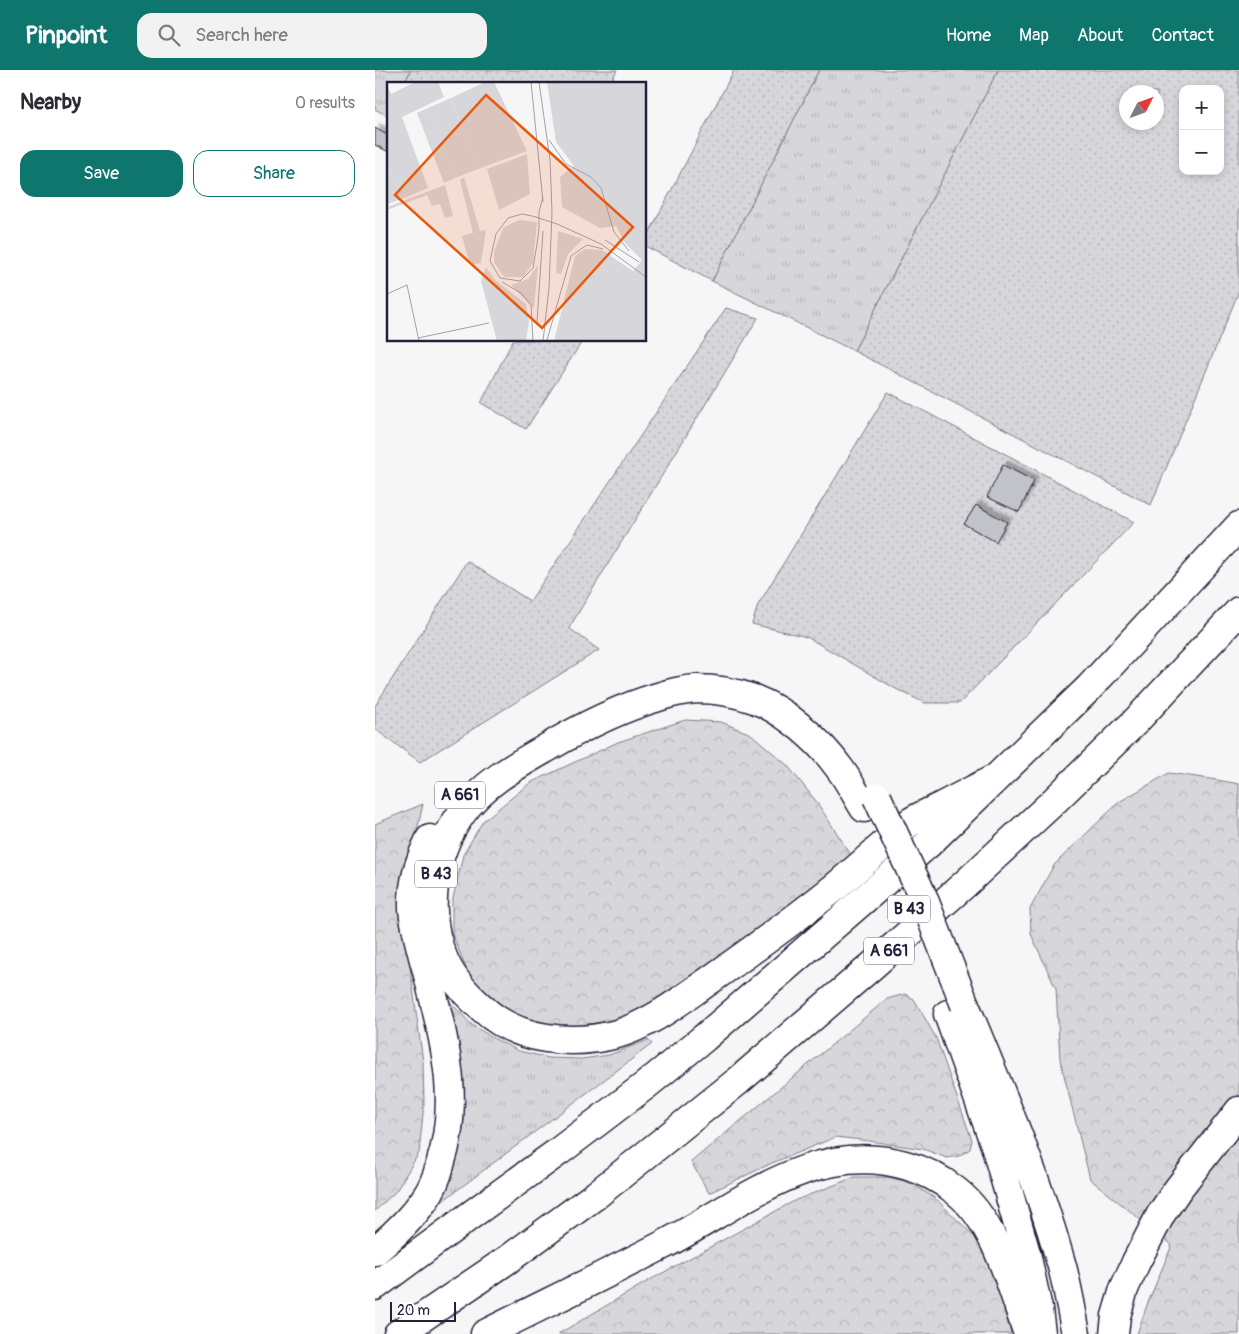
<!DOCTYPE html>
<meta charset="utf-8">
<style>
body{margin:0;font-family:Pangolin,sans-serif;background:#f2f2f3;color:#2b2b33}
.controls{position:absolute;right:15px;top:15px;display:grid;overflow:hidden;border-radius:10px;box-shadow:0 2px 8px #0003}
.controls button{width:45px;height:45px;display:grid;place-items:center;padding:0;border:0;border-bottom:1px solid #e1e1e2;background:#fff;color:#2b2b33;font:25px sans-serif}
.compass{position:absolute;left:744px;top:15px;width:45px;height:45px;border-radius:50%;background:#fff;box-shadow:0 2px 8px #0003;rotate:48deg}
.scale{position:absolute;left:15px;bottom:12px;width:66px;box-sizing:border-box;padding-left:5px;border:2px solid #22223b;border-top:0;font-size:14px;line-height:18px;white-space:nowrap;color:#22223b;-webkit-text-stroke:4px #fff;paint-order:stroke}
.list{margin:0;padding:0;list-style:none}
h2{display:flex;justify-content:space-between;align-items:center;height:65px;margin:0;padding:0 20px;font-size:21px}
h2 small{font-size:16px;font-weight:400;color:#7c7c81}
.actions{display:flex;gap:10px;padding:15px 20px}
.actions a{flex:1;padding:11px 0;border:1px solid #0f766e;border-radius:15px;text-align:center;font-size:18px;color:#0f766e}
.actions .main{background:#0f766e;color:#fff}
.icon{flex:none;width:28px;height:28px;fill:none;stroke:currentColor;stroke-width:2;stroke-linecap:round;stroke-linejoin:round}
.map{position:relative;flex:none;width:864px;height:1264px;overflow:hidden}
header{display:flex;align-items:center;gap:30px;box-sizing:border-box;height:70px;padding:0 25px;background:#0f766e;color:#fff}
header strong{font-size:24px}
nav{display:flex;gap:28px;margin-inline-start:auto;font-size:18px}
.search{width:350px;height:45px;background:#f2f2f3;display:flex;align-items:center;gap:12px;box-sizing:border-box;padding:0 18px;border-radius:15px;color:#7c7c81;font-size:19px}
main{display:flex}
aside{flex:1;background:#fff}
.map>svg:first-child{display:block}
.grass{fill:url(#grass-tufts);stroke:#7c7c8b}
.forest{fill:url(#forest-crowns);stroke:#7c7c8b}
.garden{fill:url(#garden-dots);stroke:#7c7c8b;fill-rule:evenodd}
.building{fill:#c2c2c9;stroke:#22223b;filter:url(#shadow)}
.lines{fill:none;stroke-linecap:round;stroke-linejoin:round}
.highway-casing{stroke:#22223b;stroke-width:31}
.highway{stroke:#fff;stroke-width:28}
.highway-bridge-casing{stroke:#22223b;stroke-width:31;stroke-linecap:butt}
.highway-bridge{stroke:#fff;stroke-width:28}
.labels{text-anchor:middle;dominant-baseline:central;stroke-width:5;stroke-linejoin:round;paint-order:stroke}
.shield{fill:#fff;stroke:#646476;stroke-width:1}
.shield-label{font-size:16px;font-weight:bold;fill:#22223b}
.inset-road{fill:none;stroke:#a1a1ac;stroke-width:1}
.view{fill:#e8590c;fill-opacity:0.15;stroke:#e8590c;stroke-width:2.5}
.inset-edge{fill:none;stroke:#22223b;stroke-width:2.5}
</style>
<header>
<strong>Pinpoint</strong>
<div class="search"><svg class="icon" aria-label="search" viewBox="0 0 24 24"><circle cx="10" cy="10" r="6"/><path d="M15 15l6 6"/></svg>Search here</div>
<nav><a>Home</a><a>Map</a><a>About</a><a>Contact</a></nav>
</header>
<main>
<aside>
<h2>Nearby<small>0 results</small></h2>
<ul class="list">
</ul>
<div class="actions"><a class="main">Save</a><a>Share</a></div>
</aside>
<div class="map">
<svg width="864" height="1264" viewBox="0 0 864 1264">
<defs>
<pattern id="grass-tufts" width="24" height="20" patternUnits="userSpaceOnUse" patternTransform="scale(1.25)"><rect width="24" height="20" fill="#d7d7db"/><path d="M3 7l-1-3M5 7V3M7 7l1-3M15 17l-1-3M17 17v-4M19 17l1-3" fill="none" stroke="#b8b8bd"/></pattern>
<pattern id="forest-crowns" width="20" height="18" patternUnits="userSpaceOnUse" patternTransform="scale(1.25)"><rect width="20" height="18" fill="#d7d7db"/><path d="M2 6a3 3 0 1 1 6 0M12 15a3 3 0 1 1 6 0" fill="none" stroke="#b8b8bd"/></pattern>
<pattern id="garden-dots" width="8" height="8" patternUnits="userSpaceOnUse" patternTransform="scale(1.25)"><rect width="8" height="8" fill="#d7d7db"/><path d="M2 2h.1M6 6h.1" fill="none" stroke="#b8b8bd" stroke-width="1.8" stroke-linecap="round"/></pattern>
<filter id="shadow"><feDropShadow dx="4.5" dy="-4.5" stdDeviation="1" flood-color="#0004"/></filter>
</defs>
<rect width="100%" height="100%" fill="#f6f6f7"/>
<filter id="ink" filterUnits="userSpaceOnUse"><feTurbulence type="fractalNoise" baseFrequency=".02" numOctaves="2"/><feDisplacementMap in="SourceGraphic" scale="10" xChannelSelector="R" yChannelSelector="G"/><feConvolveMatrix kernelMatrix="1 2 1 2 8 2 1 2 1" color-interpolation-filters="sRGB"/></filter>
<g filter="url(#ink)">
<path class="grass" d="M0,0h36l-7,14h-15l-1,32 -13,-7z
M444,0h179l-144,281 -142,-70z
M73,930l24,25 21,13 26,13 30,7 33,1 27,-4 39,-15 4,4 -220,165z"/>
<path class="forest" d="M310,650l36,2 30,12 36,31 29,36 37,57 -69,55 -142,101 -73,17 -37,-6 -33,-22 -30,-27 -17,-43v-30l11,-48 20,-34 47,-38 88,-41z
M794,703l48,7 22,4v550h-102l10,-29 25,-60 -82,-66 -30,-120 -4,-70 -25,-55 -1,-25 24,-44 65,-63z
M48,734l-22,97 22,161 1,42 -5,49 -23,38 -21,20v-387z
M530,924l9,5 22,39 36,102 -2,9 -11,7 -12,2 -24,-9 -54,-8 -33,-4 -64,26 -63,30 -18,-31 196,-163z
M480,1107h32l22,5 26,16 42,41 19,43 15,52h-453l90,-53 148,-81z"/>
<path class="garden" d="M36,0h206l-7,14h-206z
M359,0h85l-107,211 -67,-35v-5z
M623,0h241v221l-88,214 -297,-154zM808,19h37v82h-37zM752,22h30v30h-30z
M351,238l32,10 -189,310 30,22 -179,112 -45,-33v-23l92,-145 63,40z
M138,270h70l-57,89 -45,-26z
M513,322l246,130 -174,181h-35l-29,-14 -89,-52 -55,-13 6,-19z"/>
<path class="building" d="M0,58l14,8v16l-14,-7z
M628,395l31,16 -15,31 -32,-15z
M601,435l31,17 -11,20 -32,-18z"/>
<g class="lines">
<g class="highway-casing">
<path id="highway" d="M489,738c-8,-13 -15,-27 -24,-39 -20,-28 -54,-58 -86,-70 -17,-6 -39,-10 -58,-10 -13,1 -26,4 -38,8 -41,12 -78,31 -113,52 -30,17 -62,35 -83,64 -30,41 -39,102 -17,149 8,18 22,33 37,46 35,33 90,38 135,26 31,-9 60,-31 86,-49 44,-31 89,-63 131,-97 19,-16 37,-32 55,-48 6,-5 13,-12 20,-17 9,-6 19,-10 29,-15 19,-10 39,-20 58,-30
M590,935c34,83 70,165 94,251 8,25 12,52 17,78
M573,944l47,131 31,108 12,56 3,24
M0,1181c18,-15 36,-32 50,-52 7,-10 12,-22 15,-34 22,-67 3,-128 -13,-194 -4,-14 -8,-29 -11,-44 -1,-6 -3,-13 -3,-19 -1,-24 6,-47 17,-69
M0,1216l100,-74 83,-60 88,-67 58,-47 224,-194 161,-156 150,-162
M23,1264l112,-76 86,-63 142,-114 134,-115 94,-83 85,-79 84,-82 104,-111
M110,1264c60,-30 120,-59 180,-90 75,-39 149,-105 240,-79 18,5 36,14 51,26 41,32 55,96 72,143
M739,1264l2,-18 8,-27 12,-27 25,-48 17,-25 61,-78"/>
</g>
<use href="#highway" class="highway"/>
<g class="highway-bridge-casing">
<path id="highway-bridge" d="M502,727l46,100 42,108"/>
</g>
<use href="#highway-bridge" class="highway-bridge"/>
</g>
</g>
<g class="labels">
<g class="shield">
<rect x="60" y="711.5" width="50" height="27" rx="4"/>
<rect x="40" y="790.5" width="42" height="27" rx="4"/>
<rect x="513" y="825.5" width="42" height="27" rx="4"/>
<rect x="489" y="867.5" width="50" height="27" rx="4"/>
</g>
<g class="shield-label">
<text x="85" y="725">A 661</text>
<text x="61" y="804">B 43</text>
<text x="534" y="839">B 43</text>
<text x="514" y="881">A 661</text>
</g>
</g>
<g transform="translate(12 12)">
<rect width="259" height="259" fill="#f6f6f7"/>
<path d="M64,16l27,71 -23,9 -27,-70zM0,82l15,35 -15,5zM151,183l-4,44 -23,-24 17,-6z" fill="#d7d7db"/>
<path d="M160,0h99v259h-92l21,-85 10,-7 17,1 31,21 9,-11 -17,-17 -9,-17 -16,2 -38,-21 -2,-30 14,-11 -18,-24zM132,138l18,2 -4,41 -10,14h-19l-10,-15v-10l9,-24zM171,149l25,8 -15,15 -7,20 -5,-1zM99,185l9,13 31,24 3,18 -3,19h-29l-16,-60z" fill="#d7d7db"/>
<path d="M28,0h23l6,15 -42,20 26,71 -26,11 -15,-35v-78l4,8zM98,0h9l33,69 -49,18 -27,-71zM41,26l27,70 -11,5 -27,-70zM140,72l3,40 -31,16 -12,-41zM77,95l16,54 6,-1 -5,33 -11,2 -8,-29 11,-3 -13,-53zM58,103l8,31 -8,2 -5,-14 -8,2 -5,-11 -40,15v-3z" fill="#d7d7db"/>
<path class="inset-road" d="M144,0l12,120M152,0l11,78 2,52 -3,76 -6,53M162,58l17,24 25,13 10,11 13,44 15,19M156,115l-4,15v16l-2,16 -4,24 -13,13 -20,-3 -10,-17 6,-27 12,-16 14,-4 10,2 7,2 18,6 44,20 45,33M218,158l34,22M115,200l19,11 10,12 2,36M0,212l20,-9 12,56M150,240l6,-91M31,256l71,-15M160,258l24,-84 16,-11 16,4"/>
<path class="view" d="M99,13l147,132 -91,101 -147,-133z"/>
<rect width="259" height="259" class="inset-edge"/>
</g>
</svg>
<div class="controls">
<button>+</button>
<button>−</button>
</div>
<svg class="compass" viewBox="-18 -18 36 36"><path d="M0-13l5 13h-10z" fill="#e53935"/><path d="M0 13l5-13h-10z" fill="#7c7c81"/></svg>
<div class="scale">20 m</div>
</div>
</main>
